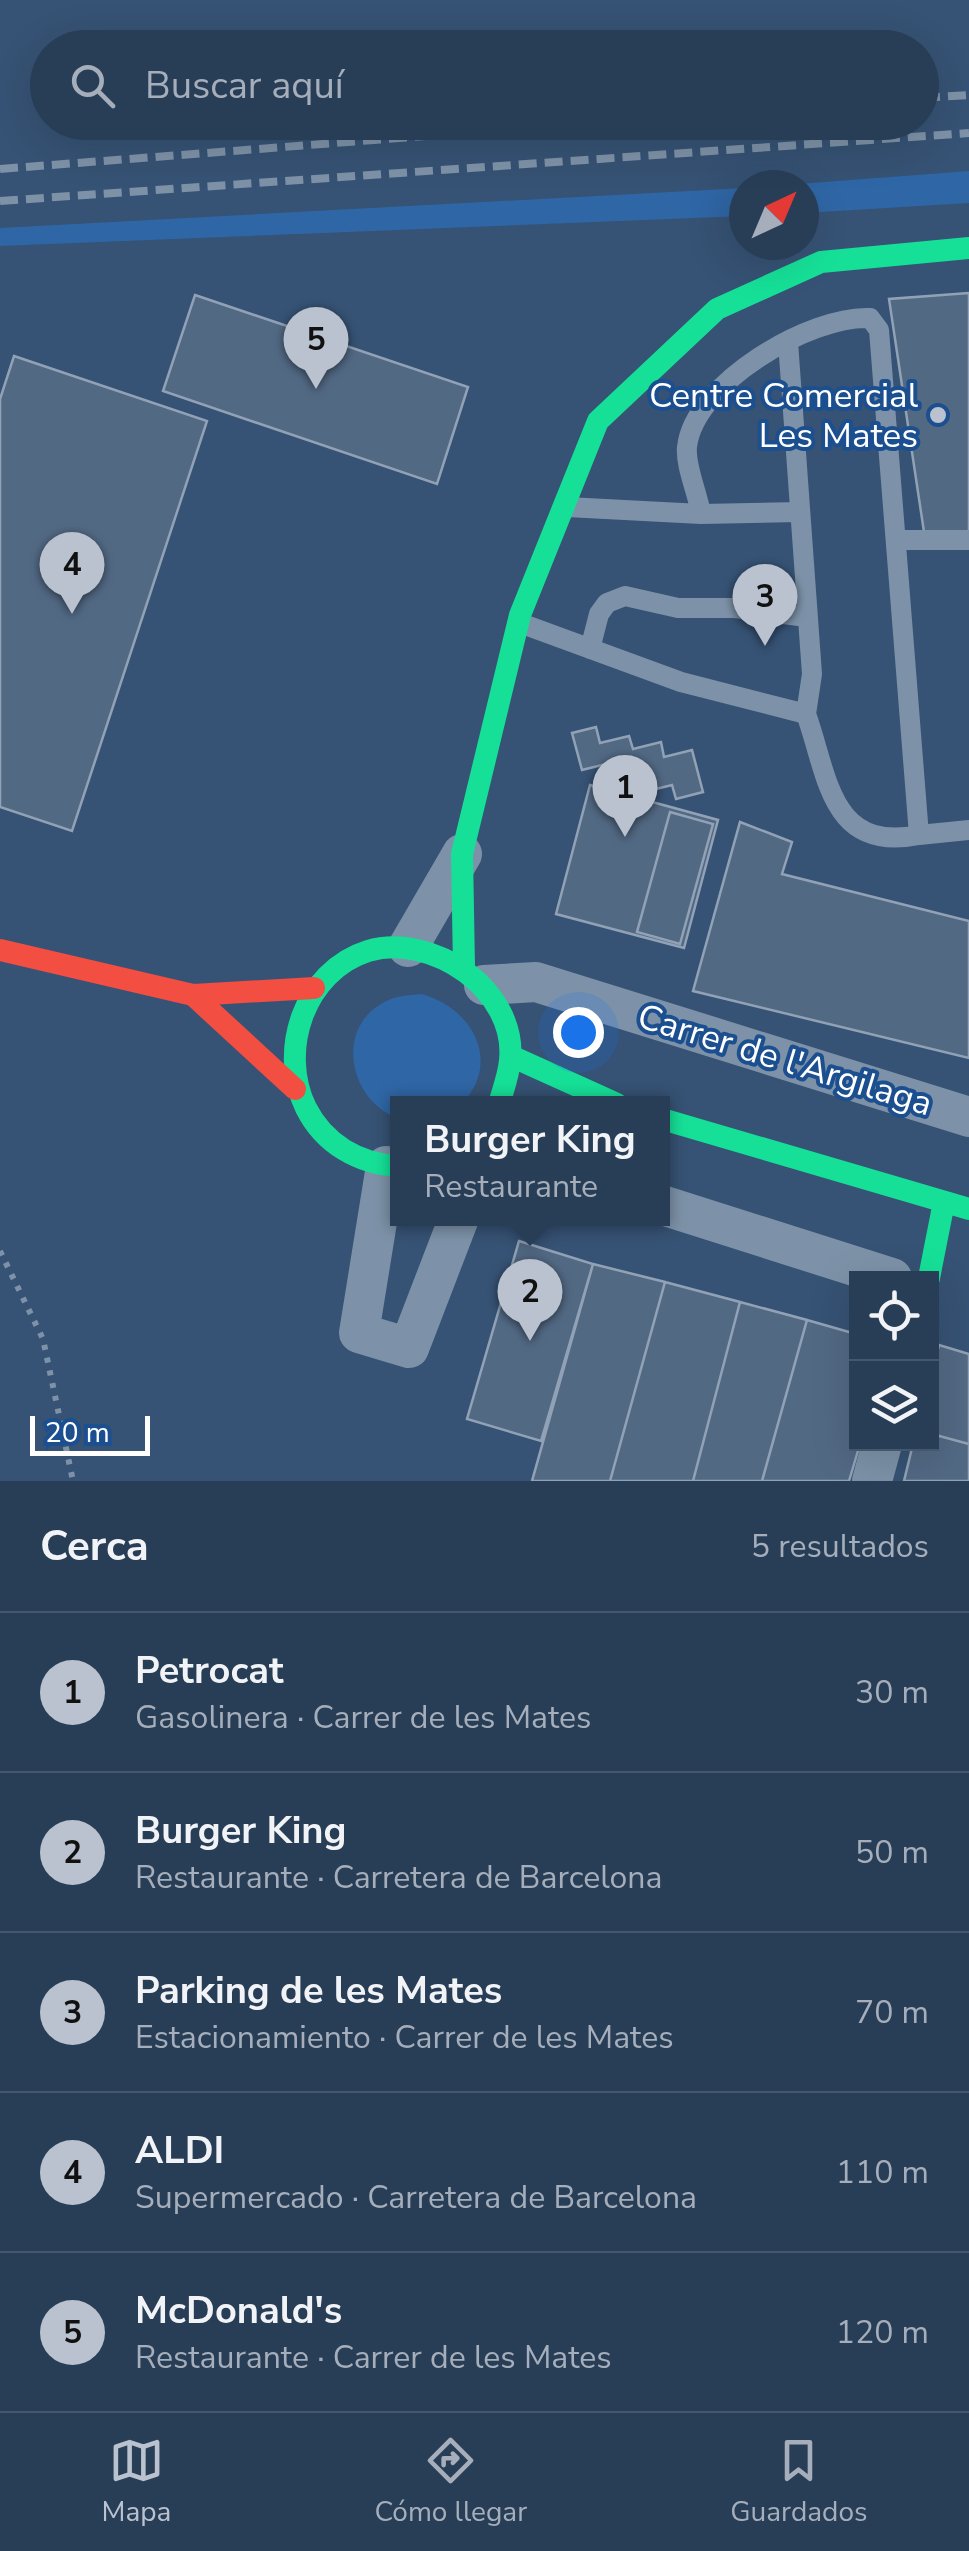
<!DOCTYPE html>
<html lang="es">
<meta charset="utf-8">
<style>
body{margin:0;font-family:"Nunito Sans",sans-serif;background:#344961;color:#f1f3f6}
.controls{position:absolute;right:30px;bottom:30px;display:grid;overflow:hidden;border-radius:0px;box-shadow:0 10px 40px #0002}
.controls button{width:90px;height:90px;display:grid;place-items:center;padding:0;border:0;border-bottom:2px solid #44576d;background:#283e57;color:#f1f3f6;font:50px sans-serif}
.compass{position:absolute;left:729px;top:170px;width:90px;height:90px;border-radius:50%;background:#283e57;box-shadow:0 10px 40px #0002;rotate:44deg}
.scale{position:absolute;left:30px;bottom:25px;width:120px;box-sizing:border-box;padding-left:10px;border:5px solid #fff;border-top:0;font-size:28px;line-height:35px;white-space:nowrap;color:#fff;-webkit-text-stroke:8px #1b4f8f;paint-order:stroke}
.you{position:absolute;left:578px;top:1032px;width:35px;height:35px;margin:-25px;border:8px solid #fff;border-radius:50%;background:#1a73e8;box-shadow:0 0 0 15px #1a73e833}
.badge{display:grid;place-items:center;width:65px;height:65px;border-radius:50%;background:#b9c2ce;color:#111;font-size:32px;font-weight:700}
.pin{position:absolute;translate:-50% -82px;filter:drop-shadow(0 2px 5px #0008)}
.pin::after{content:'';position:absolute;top:52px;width:35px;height:30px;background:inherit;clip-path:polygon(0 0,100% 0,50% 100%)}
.popup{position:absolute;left:390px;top:1096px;width:280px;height:130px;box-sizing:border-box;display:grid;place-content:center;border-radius:0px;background:#283e57;filter:drop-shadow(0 2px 8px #0005);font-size:32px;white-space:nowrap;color:#a5aeba}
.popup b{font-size:38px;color:#f1f3f6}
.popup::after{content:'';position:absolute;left:50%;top:100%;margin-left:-20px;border:20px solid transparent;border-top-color:#283e57}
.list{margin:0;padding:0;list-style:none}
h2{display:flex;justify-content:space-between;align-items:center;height:130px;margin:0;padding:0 40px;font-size:42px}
h2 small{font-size:32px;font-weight:400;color:#a5aeba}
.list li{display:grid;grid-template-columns:65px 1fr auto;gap:30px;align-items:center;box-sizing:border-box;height:160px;padding:0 40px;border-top:2px solid #44576d}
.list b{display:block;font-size:38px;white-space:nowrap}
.list p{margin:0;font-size:32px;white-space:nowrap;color:#a5aeba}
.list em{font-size:32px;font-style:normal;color:#a5aeba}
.icon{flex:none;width:55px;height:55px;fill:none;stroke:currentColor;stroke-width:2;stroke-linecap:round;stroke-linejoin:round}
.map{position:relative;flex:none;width:969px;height:1481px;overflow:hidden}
.search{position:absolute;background:#283e57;box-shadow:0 10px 40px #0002;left:30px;right:30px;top:30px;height:110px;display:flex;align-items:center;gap:25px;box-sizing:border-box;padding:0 35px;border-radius:55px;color:#a5aeba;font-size:38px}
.sheet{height:930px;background:#283e57}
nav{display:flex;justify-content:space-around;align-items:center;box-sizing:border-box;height:140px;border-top:2px solid #44576d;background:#283e57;font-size:28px;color:#a5aeba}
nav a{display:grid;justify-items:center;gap:5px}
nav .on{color:#b9c2ce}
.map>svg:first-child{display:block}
.green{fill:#2f66a5}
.building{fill:#526984;stroke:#92a2b6;stroke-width:2.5}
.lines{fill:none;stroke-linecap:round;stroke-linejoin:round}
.path{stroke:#7d92a8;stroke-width:6;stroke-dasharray:5 8;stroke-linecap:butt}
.lane{stroke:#7d92a8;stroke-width:20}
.street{stroke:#7d92a8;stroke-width:40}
.fast{stroke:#16e098;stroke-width:22}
.jam{stroke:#f24e42;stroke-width:22}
.rail{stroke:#7e92a7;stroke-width:8;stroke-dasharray:18 8;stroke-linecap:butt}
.poi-dot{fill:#b9c2ce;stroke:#1b4f8f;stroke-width:4}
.labels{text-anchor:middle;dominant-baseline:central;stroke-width:8;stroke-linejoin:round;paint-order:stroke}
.poi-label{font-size:35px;fill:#fff;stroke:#1b4f8f;text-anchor:end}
.street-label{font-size:35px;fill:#fff;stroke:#1b4f8f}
</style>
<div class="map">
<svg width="969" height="1481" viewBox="0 0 969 1481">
<rect width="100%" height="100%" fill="#365274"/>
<path class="green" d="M969,171v32l-165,10v-28h-19z
M744,188v28l-744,30v-18z
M422,994c49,14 80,65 41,109l-65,1 -1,14c-50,-19 -64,-96 -6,-119 9,-4 22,-4 31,-5z"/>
<path class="building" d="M969,293v238l-45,1 -35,-233z
M195,295l273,92 -31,97 -274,-93z
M14,356l193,65 -135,410 -72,-24v-408z
M596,727l4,16 29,-7 4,13 28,-7 3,15 28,-7 11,42 -27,7 -4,-14 -28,7 -4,-17 -26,6 -4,-18 -28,7 -10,-37z
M590,785l128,35 -34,128 -128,-34z
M670,812l43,12 -33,120 -43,-12z
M740,822l52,20 -10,32 187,47v137l-276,-67z
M519,1241l74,23 -52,177 -74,-22z
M593,1264l72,18 -55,199h-78z
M665,1282l75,20 -47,179h-83z
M740,1302l67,18 -45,161h-69z
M807,1320l49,14 4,110 -11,37h-87z
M939,1345l30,9v90l-37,-10v-60z
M932,1434l37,10v37h-65l9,-37h19z"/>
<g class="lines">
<path class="path" d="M0,1251l43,88 30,142"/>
<path class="lane" d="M788,342l24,332 -6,40
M701,514l99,-2
M898,540h71
M520,623l161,59 125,32c22,60 23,139 113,121l-40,-505 -9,-12c-59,-3 -176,65 -183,129 -2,19 11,47 14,67l-134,-7
M590,649l9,-35 8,-11 18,-7 53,12h57l72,9
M919,835l50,-5"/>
<path class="street" d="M408,947l54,-93
M484,985l52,-3 433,135
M386,1166l-27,167 50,15 50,-130
M662,1205l230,73
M872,1481l10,-37"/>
<path class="fast" d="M464,967l-2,-113 58,-239 78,-194 119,-112 104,-47 148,-14
M511,1056l106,48
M662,1119l307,90
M398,1166c-39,-2 -74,-22 -92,-58 -28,-57 -2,-137 62,-157 64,-19 149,39 142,109 -1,14 -7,30 -11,44
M929,1278l15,-76"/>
<path class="jam" d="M0,950l193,45 121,-7
M193,995l102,94"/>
<path class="rail" d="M922,98l47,-3
M0,169l606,-47
M0,201l969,-68"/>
</g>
<circle class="poi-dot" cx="938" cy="415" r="10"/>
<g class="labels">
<g class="poi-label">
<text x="918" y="395">Centre Comercial<tspan x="918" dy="40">Les Mates</tspan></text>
</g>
<g class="street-label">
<text transform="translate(785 1060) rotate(17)">Carrer de l'Argilaga</text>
</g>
</g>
</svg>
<div class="controls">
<button><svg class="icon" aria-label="locate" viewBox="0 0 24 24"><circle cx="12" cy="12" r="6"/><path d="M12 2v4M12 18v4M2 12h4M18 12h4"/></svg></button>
<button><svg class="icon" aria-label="layers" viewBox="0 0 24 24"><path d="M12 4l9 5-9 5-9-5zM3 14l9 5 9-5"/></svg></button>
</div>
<svg class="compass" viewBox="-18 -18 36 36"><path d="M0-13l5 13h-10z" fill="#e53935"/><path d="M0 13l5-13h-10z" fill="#a5aeba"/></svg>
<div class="scale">20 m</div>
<div class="you"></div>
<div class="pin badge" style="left:625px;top:837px">1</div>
<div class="pin badge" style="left:530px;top:1341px">2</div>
<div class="popup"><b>Burger King</b>Restaurante</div>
<div class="pin badge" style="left:765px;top:646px">3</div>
<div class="pin badge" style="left:72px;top:614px">4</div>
<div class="pin badge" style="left:316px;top:389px">5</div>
<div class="search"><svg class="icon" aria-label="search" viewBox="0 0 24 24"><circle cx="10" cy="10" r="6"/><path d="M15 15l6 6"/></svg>Buscar aquí</div>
</div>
<section class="sheet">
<h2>Cerca<small>5 resultados</small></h2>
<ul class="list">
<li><span class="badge">1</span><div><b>Petrocat</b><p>Gasolinera · Carrer de les Mates</p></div><em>30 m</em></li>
<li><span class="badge">2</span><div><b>Burger King</b><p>Restaurante · Carretera de Barcelona</p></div><em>50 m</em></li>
<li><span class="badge">3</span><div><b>Parking de les Mates</b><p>Estacionamiento · Carrer de les Mates</p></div><em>70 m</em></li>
<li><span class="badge">4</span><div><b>ALDI</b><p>Supermercado · Carretera de Barcelona</p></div><em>110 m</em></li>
<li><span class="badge">5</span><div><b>McDonald's</b><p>Restaurante · Carrer de les Mates</p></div><em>120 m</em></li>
</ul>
</section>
<nav>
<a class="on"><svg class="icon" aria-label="map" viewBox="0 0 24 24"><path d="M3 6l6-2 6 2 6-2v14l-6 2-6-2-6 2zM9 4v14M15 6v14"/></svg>Mapa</a>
<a><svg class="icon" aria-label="directions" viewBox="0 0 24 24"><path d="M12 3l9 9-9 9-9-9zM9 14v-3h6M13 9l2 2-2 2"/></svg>Cómo llegar</a>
<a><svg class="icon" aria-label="saved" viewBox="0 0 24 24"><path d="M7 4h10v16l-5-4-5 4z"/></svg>Guardados</a>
</nav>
